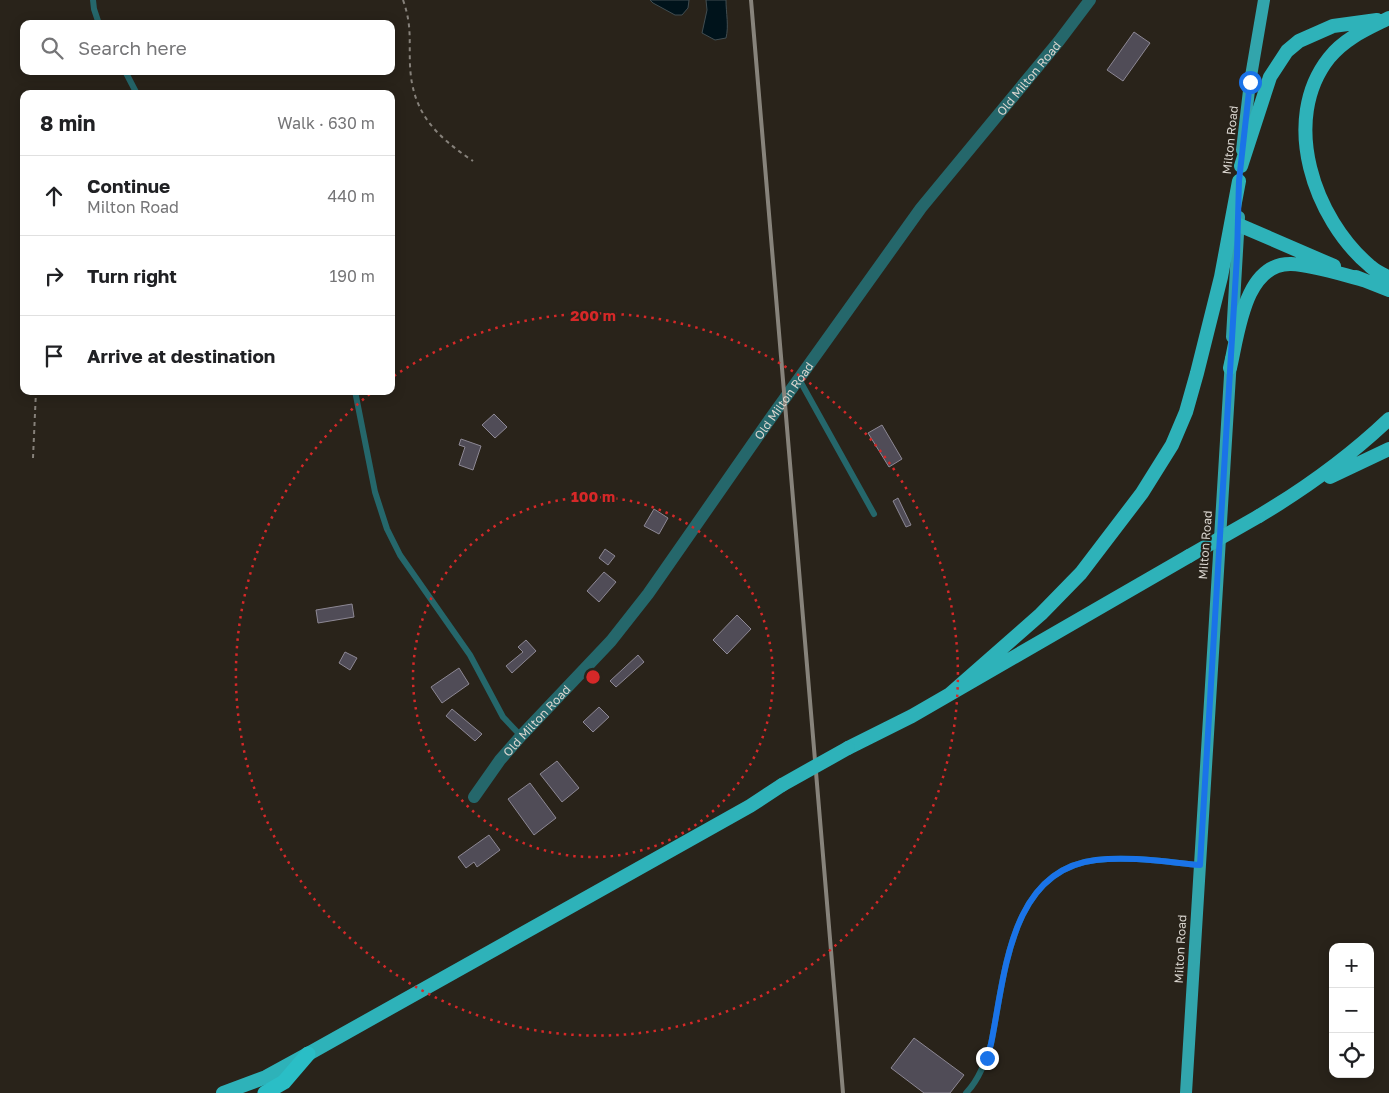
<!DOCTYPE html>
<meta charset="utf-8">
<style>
body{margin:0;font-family:"Golos Text",sans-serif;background:#f2f2f2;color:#202124}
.controls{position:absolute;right:15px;bottom:15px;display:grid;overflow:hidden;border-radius:10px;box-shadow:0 2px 12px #0003}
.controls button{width:45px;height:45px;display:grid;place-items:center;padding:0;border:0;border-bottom:1px solid #e0e0e0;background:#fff;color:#202124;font:25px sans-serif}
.stop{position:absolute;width:15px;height:15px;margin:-11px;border:4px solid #1a73e8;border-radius:50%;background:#fff}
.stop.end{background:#1a73e8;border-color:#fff;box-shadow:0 1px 5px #0008}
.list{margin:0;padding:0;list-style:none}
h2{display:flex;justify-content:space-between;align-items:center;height:65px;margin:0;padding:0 20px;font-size:21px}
h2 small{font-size:16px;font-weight:400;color:#757577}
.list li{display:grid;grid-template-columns:32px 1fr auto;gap:15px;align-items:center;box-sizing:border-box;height:80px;padding:0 20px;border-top:1px solid #e0e0e0}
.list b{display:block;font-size:19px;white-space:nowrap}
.list p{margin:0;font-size:16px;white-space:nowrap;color:#757577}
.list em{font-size:16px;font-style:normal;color:#757577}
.icon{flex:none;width:28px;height:28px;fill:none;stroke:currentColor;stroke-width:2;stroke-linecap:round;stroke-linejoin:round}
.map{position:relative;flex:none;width:1389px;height:1093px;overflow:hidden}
.search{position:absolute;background:#fff;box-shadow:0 2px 12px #0003;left:20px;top:20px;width:375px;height:55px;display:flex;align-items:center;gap:12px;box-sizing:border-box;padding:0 18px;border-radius:10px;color:#757577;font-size:19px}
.panel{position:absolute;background:#fff;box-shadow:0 2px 12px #0003;left:20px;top:90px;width:375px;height:305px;border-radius:10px}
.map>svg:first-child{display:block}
.water{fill:#00131b;stroke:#414d51}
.building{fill:#504c57;stroke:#8d8894}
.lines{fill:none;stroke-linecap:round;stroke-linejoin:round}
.path{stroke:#86817a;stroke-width:2;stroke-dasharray:4 4;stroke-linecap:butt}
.service{stroke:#25676b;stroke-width:6}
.minor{stroke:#25676b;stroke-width:12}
.primary{stroke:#32a5ac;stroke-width:12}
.trunk{stroke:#2eb2b9;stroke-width:14}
.motorway{stroke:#2abec6;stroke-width:15}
.rail{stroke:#87837b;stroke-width:4}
.trunk-bridge{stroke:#2eb2b9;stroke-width:14}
.route{stroke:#1a73e8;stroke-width:6}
.ring{fill:none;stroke:#d62828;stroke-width:2.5;stroke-dasharray:2.5 5}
.labels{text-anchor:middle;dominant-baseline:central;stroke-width:4;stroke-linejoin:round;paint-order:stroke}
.street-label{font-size:12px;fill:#d9d5cf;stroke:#29231a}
.centre{fill:#d62828;stroke:#29231a;stroke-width:2.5}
.ring-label{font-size:15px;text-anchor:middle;font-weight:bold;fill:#d62828;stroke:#29231a;stroke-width:4;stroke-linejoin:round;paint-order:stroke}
</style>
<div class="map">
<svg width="1389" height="1093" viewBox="0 0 1389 1093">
<rect width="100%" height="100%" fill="#29231a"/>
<path class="water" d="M650,0h39l-1,8 -6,7h-7l-22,-12z
M706,0h20c0,13 3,26 0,38l-11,2 -13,-7 5,-23z"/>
<path class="building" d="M1134,32l16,11 -27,38 -16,-11z
M494,414l13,13 -12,11 -13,-13z
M882,425l20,34 -13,8 -21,-34z
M461,439l20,7 -8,24 -14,-5 6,-18 -6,-2z
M898,498l13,27 -5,2 -13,-26z
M654,509l14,9 -9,16 -15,-8z
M605,549l10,7 -7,9 -9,-7z
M604,572l12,10 -17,20 -12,-11z
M352,604l2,13 -36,6 -2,-13z
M737,615l14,14 -24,25 -14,-14z
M526,640l10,11 -24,22 -6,-7 17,-14 -5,-5z
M345,652l12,6 -7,12 -11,-7z
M638,655l6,7 -28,25 -6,-6z
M459,668l10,16 -27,19 -11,-16z
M599,707l10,10 -16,15 -10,-10z
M452,709l30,25 -7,7 -29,-25z
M557,761l22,27 -17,14 -22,-28z
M530,783l26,35 -22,17 -26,-36z
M489,835l11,15 -23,17 -3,-5 -8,6 -8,-11z
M914,1038l50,37 -14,18h-26l-33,-25z"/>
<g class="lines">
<path class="path" d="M403,0c9,25 6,40 7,65 2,48 26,71 63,96
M33,458l3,-67"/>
<path class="service" d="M93,0l1,9 5,15
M125,71l12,23
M799,379l75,135
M355,391l20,101 12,37 13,26 70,100 33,62 18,19
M966,1093c13,-13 19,-31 25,-49 14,-68 18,-174 105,-184 35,-4 70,2 104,5"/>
<path class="minor" id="s1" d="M474,797l26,-37 21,-24 90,-95 37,-47 122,-175 151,-211 138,-167 31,-41"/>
<path class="primary" d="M1242,150l8,-68 14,-82
M1232,337l7,-120
M1186,1093l45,-734"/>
<path class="trunk" d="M1389,18c-22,11 -44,20 -60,40 -49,62 -15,161 41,208 5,5 13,8 19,12
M1241,166l29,-89 17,-26 12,-10 34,-15 44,-6
M1239,225l95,41
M1356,277l33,13
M1230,368c8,-33 14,-105 61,-104 24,1 49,10 72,16
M1330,477l59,-28
M1259,516c47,-28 90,-59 130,-97
M950,694l91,-80 40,-41 61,-80 30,-48 14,-33 11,-39 24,-96 18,-96
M848,748l64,-32 277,-160
M223,1093l43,-16 42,-23 442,-248 32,-21"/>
<path class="motorway" d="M265,1093l19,-11 24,-28"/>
<path class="rail" d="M751,0l92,1093"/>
<path class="trunk-bridge" d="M1189,556l70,-40
M782,785l66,-37"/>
</g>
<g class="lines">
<path class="route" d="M987,1058l4,-14c14,-68 18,-174 105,-184 34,-4 70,2 104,5l37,-609 2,-75 11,-99"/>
</g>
<g class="ring">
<circle cx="593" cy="677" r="180"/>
<path d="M394 376A361 361 0 1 1 371 393"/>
</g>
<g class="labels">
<g class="street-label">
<text stroke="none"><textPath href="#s1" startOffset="909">Old Milton Road</textPath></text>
<text transform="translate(1230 140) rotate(-84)">Milton Road</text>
<text stroke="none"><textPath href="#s1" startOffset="504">Old Milton Road</textPath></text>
<text transform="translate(1205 545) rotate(-86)">Milton Road</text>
<text stroke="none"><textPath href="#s1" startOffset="99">Old Milton Road</textPath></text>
<text transform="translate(1180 949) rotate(-87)">Milton Road</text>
</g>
</g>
<circle cx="593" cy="677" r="8" class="centre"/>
<g class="ring-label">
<text x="593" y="321">200 m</text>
<text x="593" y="502">100 m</text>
</g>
</svg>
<div class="controls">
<button>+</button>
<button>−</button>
<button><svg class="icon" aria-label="locate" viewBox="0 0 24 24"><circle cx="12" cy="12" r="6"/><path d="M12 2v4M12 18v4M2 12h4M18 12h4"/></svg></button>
</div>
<div class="stop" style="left:1250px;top:82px"></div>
<div class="stop end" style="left:987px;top:1058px"></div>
<div class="search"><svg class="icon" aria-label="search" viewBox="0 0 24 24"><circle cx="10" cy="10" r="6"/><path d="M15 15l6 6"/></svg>Search here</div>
<section class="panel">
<h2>8 min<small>Walk · 630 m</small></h2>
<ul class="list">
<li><svg class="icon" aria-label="ahead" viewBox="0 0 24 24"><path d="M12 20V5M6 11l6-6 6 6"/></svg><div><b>Continue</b><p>Milton Road</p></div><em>440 m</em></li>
<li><svg class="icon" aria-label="right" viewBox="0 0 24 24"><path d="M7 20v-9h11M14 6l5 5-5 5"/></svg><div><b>Turn right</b></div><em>190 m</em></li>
<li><svg class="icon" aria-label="arrive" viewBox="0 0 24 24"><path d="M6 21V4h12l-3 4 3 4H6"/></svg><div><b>Arrive at destination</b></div></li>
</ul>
</section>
</div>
